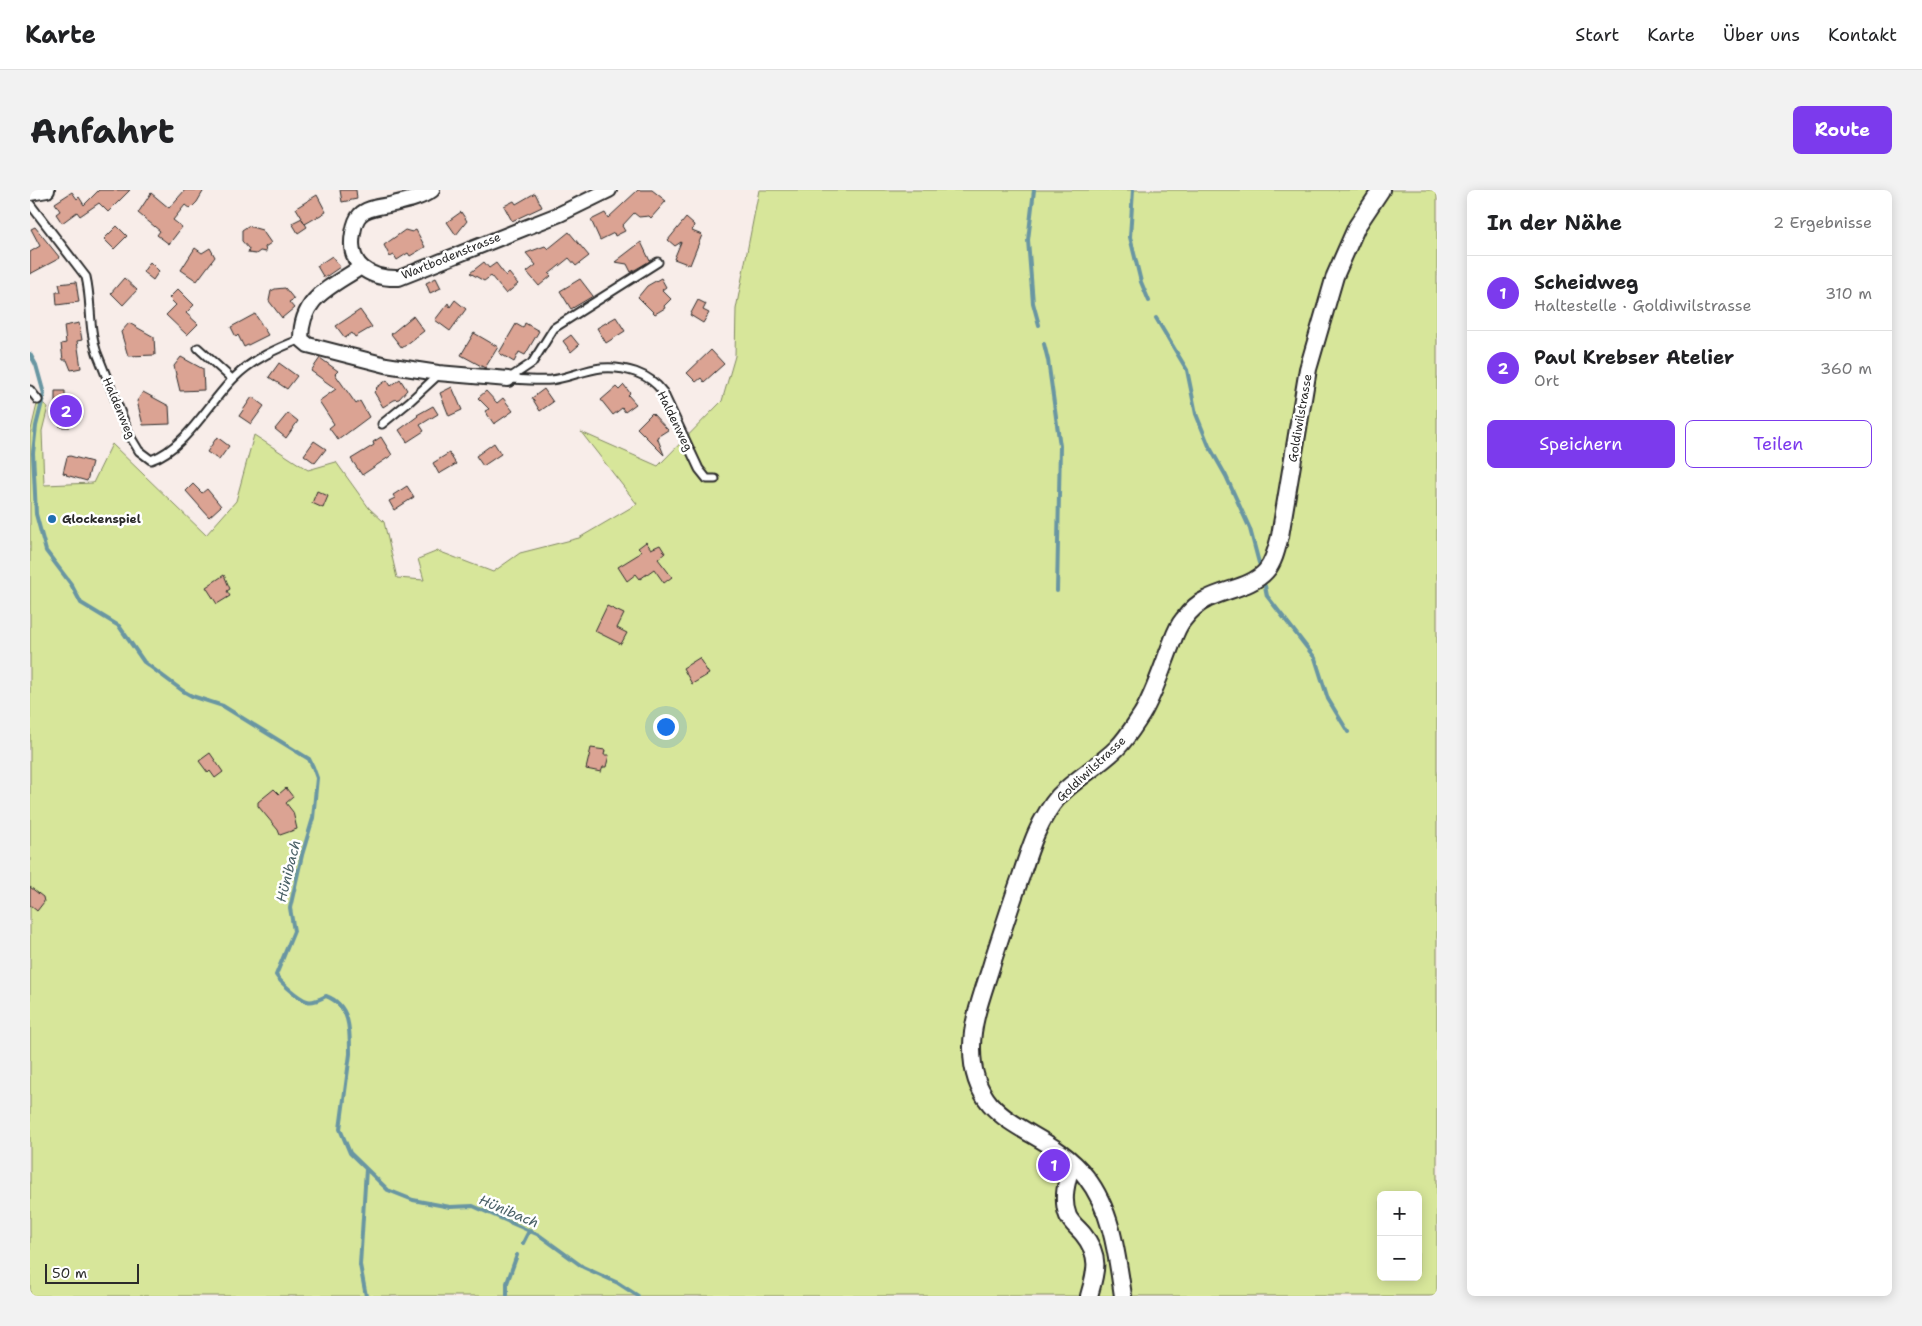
<!DOCTYPE html>
<html lang="de">
<meta charset="utf-8">
<style>
body{margin:0;font-family:"Shantell Sans",sans-serif;background:#f2f2f2;color:#202124}
.controls{position:absolute;right:15px;bottom:15px;display:grid;overflow:hidden;border-radius:8px;box-shadow:0 2px 12px #0003}
.controls button{width:45px;height:45px;display:grid;place-items:center;padding:0;border:0;border-bottom:1px solid #e0e0e0;background:#fff;color:#202124;font:25px sans-serif}
.scale{position:absolute;left:15px;bottom:12px;width:94px;box-sizing:border-box;padding-left:5px;border:2px solid #2b2b2b;border-top:0;font-size:14px;line-height:18px;white-space:nowrap;color:#2b2b2b;-webkit-text-stroke:4px #fff;paint-order:stroke}
.you{position:absolute;left:635px;top:536px;width:18px;height:18px;margin:-12px;border:4px solid #fff;border-radius:50%;background:#1a73e8;box-shadow:0 0 0 8px #1a73e833}
.badge{display:grid;place-items:center;width:32px;height:32px;border-radius:50%;background:#7c3aed;color:#fff;font-size:16px;font-weight:700}
.pin{position:absolute;translate:-50% -50%;border:2px solid #fff;box-shadow:0 1px 5px #0006}
.list{margin:0;padding:0;list-style:none}
h2{display:flex;justify-content:space-between;align-items:center;height:65px;margin:0;padding:0 20px;font-size:21px}
h2 small{font-size:16px;font-weight:400;color:#757577}
.list li{display:grid;grid-template-columns:32px 1fr auto;gap:15px;align-items:center;box-sizing:border-box;height:75px;padding:0 20px;border-top:1px solid #e0e0e0}
.list b{display:block;font-size:19px;white-space:nowrap}
.list p{margin:0;font-size:16px;white-space:nowrap;color:#757577}
.list em{font-size:16px;font-style:normal;color:#757577}
.actions{display:flex;gap:10px;padding:15px 20px}
.actions a{flex:1;padding:11px 0;border:1px solid #7c3aed;border-radius:8px;text-align:center;font-size:18px;color:#7c3aed}
.actions .main{background:#7c3aed;color:#fff}
.map{position:relative;flex:none;width:1407px;height:1106px;overflow:hidden;border-radius:8px}
header{display:flex;align-items:center;gap:30px;box-sizing:border-box;height:70px;padding:0 25px;background:#fff;border-bottom:1px solid #e0e0e0}
header strong{font-size:24px}
nav{display:flex;gap:28px;margin-inline-start:auto;font-size:18px}
.intro{display:flex;align-items:center;justify-content:space-between;box-sizing:border-box;height:120px;padding:0 30px}
h1{margin:0;font-size:35px}
.button{padding:12px 22px;border-radius:8px;background:#7c3aed;color:#fff;font-size:18px;font-weight:700}
main{display:flex;gap:30px;padding:0 30px}
aside{flex:1;background:#fff;border-radius:8px;box-shadow:0 2px 12px #0003}
.map>svg:first-child{display:block}
.green{fill:#d7e69a;stroke:#818862;fill-rule:evenodd}
.lines{fill:none;stroke-linecap:round;stroke-linejoin:round}
.stream{stroke:#6996a2;stroke-width:4}
.building{fill:#dba393;stroke:#2b2b2b}
.service-casing{stroke:#2b2b2b;stroke-width:11}
.minor-casing{stroke:#2b2b2b;stroke-width:18}
.tertiary-casing{stroke:#2b2b2b;stroke-width:20}
.service{stroke:#fff;stroke-width:7}
.minor{stroke:#fff;stroke-width:14}
.tertiary{stroke:#fff;stroke-width:16}
.poi-dot{fill:#1f6fb2;stroke:#fff;stroke-width:2}
.labels{text-anchor:middle;dominant-baseline:central;stroke-width:5;stroke-linejoin:round;paint-order:stroke}
.street-label{font-size:12px;fill:#2b2b2b;stroke:#fff}
.poi-label{font-size:12px;font-weight:bold;fill:#2b2b2b;stroke:#fff;text-anchor:start}
.water-label{font-size:14px;font-style:italic;fill:#4a6167;stroke:#fff}
</style>
<header>
<strong>Karte</strong>
<nav><a>Start</a><a>Karte</a><a>Über uns</a><a>Kontakt</a></nav>
</header>
<div class="intro"><h1>Anfahrt</h1><a class="button">Route</a></div>
<main>
<div class="map">
<svg width="1407" height="1106" viewBox="0 0 1407 1106">
<rect width="100%" height="100%" fill="#f8ede9"/>
<filter id="ink" filterUnits="userSpaceOnUse"><feTurbulence type="fractalNoise" baseFrequency=".02" numOctaves="2"/><feDisplacementMap in="SourceGraphic" scale="10" xChannelSelector="R" yChannelSelector="G"/><feConvolveMatrix kernelMatrix="1 2 1 2 8 2 1 2 1" color-interpolation-filters="sRGB"/></filter>
<g filter="url(#ink)">
<path class="green" d="M729,0h678v1106h-1407v-862l8,-34 10,7 -6,24 2,54 49,-2 19,-39 94,91 30,-34 18,-66 54,35 28,-8 33,46 15,14 13,56 27,2 -6,-21 20,-8 55,21 27,-19 59,-15 58,-34 -56,-72 77,34 64,-65 13,-45 1,-47zM1351,1005h37v82h-37z"/>
<g class="lines">
<path class="stream" d="M1004,0l-6,50 5,63 6,22
M1103,0l-3,47 11,45 8,19
M1126,128l31,52 9,44 13,32 17,30 24,53 9,34
M1014,154l4,16 12,86 -3,145
M0,164l6,11 8,29 -8,32 -3,27 3,61 10,37 25,33 10,19 38,23 25,36 39,29 9,5 31,10 86,53 4,8 4,11 -4,40 -11,37 -12,53 4,23 -18,44c4,7 22,23 31,26 6,2 13,-2 19,-5 25,9 24,36 24,58l-10,75 10,24 38,37 25,10 37,7 23,-1 66,29 44,32 35,16 20,13
M1235,396l2,10 48,62 13,41 20,33
M493,1053l6,-12
M336,1106l-6,-31 6,-96
M477,1106v-13l10,-28"/>
</g>
<path class="building" d="M69,0h31l-22,22 -9,-9 -19,13 -3,-4 -15,11 -6,-9 4,-3 -5,-8 17,-11 5,7 2,-2 5,8z
M155,0h19l-7,12 -7,7 -5,-4 -12,15 9,7 -13,17 -12,-9 3,-4 -22,-18 13,-20 18,15z
M310,0h16l1,9 -15,3z
M608,0h14l14,11 -15,17 -2,-2 -10,1 -5,-4 -12,13 3,5 -10,5 -1,-3 -14,7 -9,-20 14,-7 3,5z
M505,3l7,14 -30,14 -8,-15 10,-5 2,3z
M287,5l9,17 -21,12 -3,-5 5,8 -9,6 -6,-10 10,-5 -6,-10z
M431,22l6,9 -11,14 -9,-13z
M656,28l8,7 -2,6 10,4 -12,30 -16,-6 7,-17 -6,4 -7,-6z
M87,36l10,10 -13,13 -10,-10z
M218,36l14,4 9,13 -6,4 1,5 -6,-1 -4,3 -8,-1 1,-4 -7,-8v-11z
M5,37l25,31 -30,16v-22l10,-6 -9,-17z
M375,40l7,2 4,-2 9,17 -15,9 -2,-3 -11,7 -3,-5 -4,2 -6,-12z
M539,42l20,24 -13,10 -7,-8 -20,16 2,2 -12,10 -12,-14 9,-7 -10,-12 19,-7 3,3z
M611,52l9,19 -19,11 -4,-8 -12,-2z
M165,58l7,5 8,-5 5,9 -18,24 -16,-11z
M302,66l8,11 -16,11 -7,-12z
M120,72l9,9 -6,9 -10,-8z
M454,72l5,6 7,-5 10,13 3,-3 9,11 -12,10 -15,-18 -7,5 -14,-8z
M94,88l13,12 -14,15 -12,-12z
M406,88l5,10 -11,5 -4,-10z
M631,88l5,9 -4,3 9,9 -7,7 1,2 -10,6 -17,-17 9,-11z
M550,89l13,17 -22,13 -11,-18z
M46,92l3,20 -22,3 -1,-13h5l-2,-8z
M255,98l9,11 -5,3 5,6 -12,10 -13,-17 2,-10 4,-2z
M148,99l16,16 -8,8 12,11 -11,11 -21,-20 10,-10 -7,-7z
M425,110l11,9 -16,22 -15,-11 13,-17 2,4z
M668,110l8,4 -3,6 6,3 -6,10 -13,-8z
M330,120l12,17 -17,10 -3,-4 -7,5 -9,-12z
M225,124l13,21 -24,12 -6,-12 -2,2 -5,-10z
M383,126l11,15 -22,17 -11,-14z
M586,127l9,14 -19,12 -9,-15z
M49,133l3,17 -5,1 4,27 -10,2 -4,-10h-4l-2,-16 5,-1 -2,-17z
M99,133l25,14 1,18 -27,1 -7,-24z
M495,133l14,8 -14,24 -6,-3 -5,10 -15,-9 17,-29 7,4z
M444,143l24,14 -13,21 -24,-13z
M541,145l8,10 -8,7 -8,-11z
M681,160l13,14 -20,18 -3,-4 -5,4 -9,-9z
M151,167l22,12 1,21 -24,1 -6,-25z
M290,168l18,13 -3,3 21,30 4,-3 9,16 -31,23 -9,-12 5,-4 -15,-23 17,-12 -25,-18z
M249,173l18,13 -10,13 -18,-12z
M370,189l7,11 -8,9 -5,1 -11,7 -9,-15 3,-3 -1,-1 11,-8 4,6z
M594,195l6,8 -2,2 8,9 -11,8 -3,-4 -9,7 -12,-15 15,-13 3,3z
M422,197l10,23 -13,6 -9,-23z
M514,199l9,13 -13,9 -8,-13z
M25,201h10v12l18,13 -14,-1v12h-9v-21l-5,-1z
M456,201l11,12 6,-5 10,13 -19,13 -9,-13 4,-2 -11,-11z
M113,202l26,14 1,18 -27,1 -6,-24z
M222,207l12,9 -13,18 -12,-8z
M403,216l5,8 -18,11 4,6 -17,11 -8,-12 19,-14 -1,-1z
M258,223l10,8 -12,17 -11,-9z
M622,223l16,17 -11,7 7,18 -27,-27z
M187,247l12,9 -10,14 -12,-8z
M351,247l11,18 -30,20 -11,-16 23,-14 -1,-3z
M284,251l12,8 -11,14 -11,-8z
M464,253l7,11 -18,12 -7,-10z
M419,263l7,11 -17,10 -6,-11z
M40,266l22,6 -5,19 -21,-6 1,-1 -4,-1 4,-16z
M163,294l9,9 5,-4 14,17 -12,11 -23,-26z
M377,296l7,11 -20,13 -5,-9 6,-3 -2,-3z
M287,301l11,5 -5,12 -11,-5z
M616,352l5,7 9,-4 5,8 -7,6 14,18 -8,6 -10,-14 -14,10 -4,-5 -9,7 -9,-14 21,-13 2,-3 -3,-3z
M194,385l6,14 -3,2 3,5 -13,8 -11,-17z
M577,416l17,8 -7,14 10,5 -6,11 -26,-13z
M669,468l10,16 -17,10 -9,-16z
M561,558l14,2 -1,5h5l-3,12h-3l-2,5 -15,-3z
M180,563l13,19 -8,6 -5,-7 -2,2 -9,-12z
M256,598l7,9 -7,6 7,9 4,17 -17,6 -2,-5 -20,-24v-4l16,-13 5,5z
M0,697l13,10 1,5 -7,9 -7,-6z"/>
<g class="lines">
<g class="service-casing">
<path id="service" d="M0,14l56,73c6,25 2,51 11,76l33,83 9,15 12,9c35,-12 58,-58 84,-83 18,-18 43,-29 66,-38
M168,158l34,31
M478,189c14,0 29,2 43,1 17,-2 33,-10 50,-12 23,-2 48,5 62,24l36,77 8,10h8
M478,189l24,-16 22,-35 104,-66
M0,200l8,10
M352,234l27,-22 26,-24 3,-5"/>
</g>
<g class="minor-casing">
<path id="minor" d="M402,0c-11,8 -26,11 -39,14 -10,3 -26,3 -33,11 -4,4 -6,12 -7,18 -6,32 16,46 46,45l161,-64 49,-24
M0,3l17,-3
M331,77c-31,21 -60,30 -60,72l7,6 78,20 52,8 70,6"/>
</g>
<g class="tertiary-casing">
<path id="tertiary" d="M1042,973c-5,17 -11,36 -4,53 3,7 11,13 15,18 18,22 13,38 6,62
M1093,1106c-6,-41 -11,-86 -37,-119 -40,-53 -115,-46 -114,-130 0,-29 13,-59 21,-87 9,-28 18,-56 28,-84 9,-28 18,-57 38,-80 17,-18 40,-30 58,-48 10,-10 17,-22 25,-34 12,-20 20,-46 29,-69 3,-8 6,-18 12,-25 6,-8 15,-17 24,-21 19,-10 45,-12 59,-28 8,-9 11,-23 14,-35l28,-167 27,-93 22,-50 24,-36"/>
</g>
<use href="#service" class="service"/>
<use href="#minor" class="minor"/>
<use href="#tertiary" class="tertiary"/>
</g>
</g>
<circle class="poi-dot" cx="22" cy="329" r="5"/>
<g class="labels">
<g class="street-label">
<text transform="translate(421 66) rotate(-22)">Wartbodenstrasse</text>
<text transform="translate(89 218) rotate(67)">Haldenweg</text>
<text transform="translate(1270 228) rotate(-80)">Goldiwilstrasse</text>
<text transform="translate(645 231) rotate(64)">Haldenweg</text>
<text transform="translate(1061 579) rotate(-43)">Goldiwilstrasse</text>
</g>
<g class="poi-label">
<text x="32" y="329">Glockenspiel</text>
</g>
<g class="water-label">
<text transform="translate(258 681) rotate(-76)">Hünibach</text>
<text transform="translate(479 1021) rotate(23)">Hünibach</text>
</g>
</g>
</svg>
<div class="controls">
<button>+</button>
<button>−</button>
</div>
<div class="scale">50 m</div>
<div class="you"></div>
<div class="pin badge" style="left:1024px;top:975px">1</div>
<div class="pin badge" style="left:36px;top:221px">2</div>
</div>
<aside>
<h2>In der Nähe<small>2 Ergebnisse</small></h2>
<ul class="list">
<li><span class="badge">1</span><div><b>Scheidweg</b><p>Haltestelle · Goldiwilstrasse</p></div><em>310 m</em></li>
<li><span class="badge">2</span><div><b>Paul Krebser Atelier</b><p>Ort</p></div><em>360 m</em></li>
</ul>
<div class="actions"><a class="main">Speichern</a><a>Teilen</a></div>
</aside>
</main>
